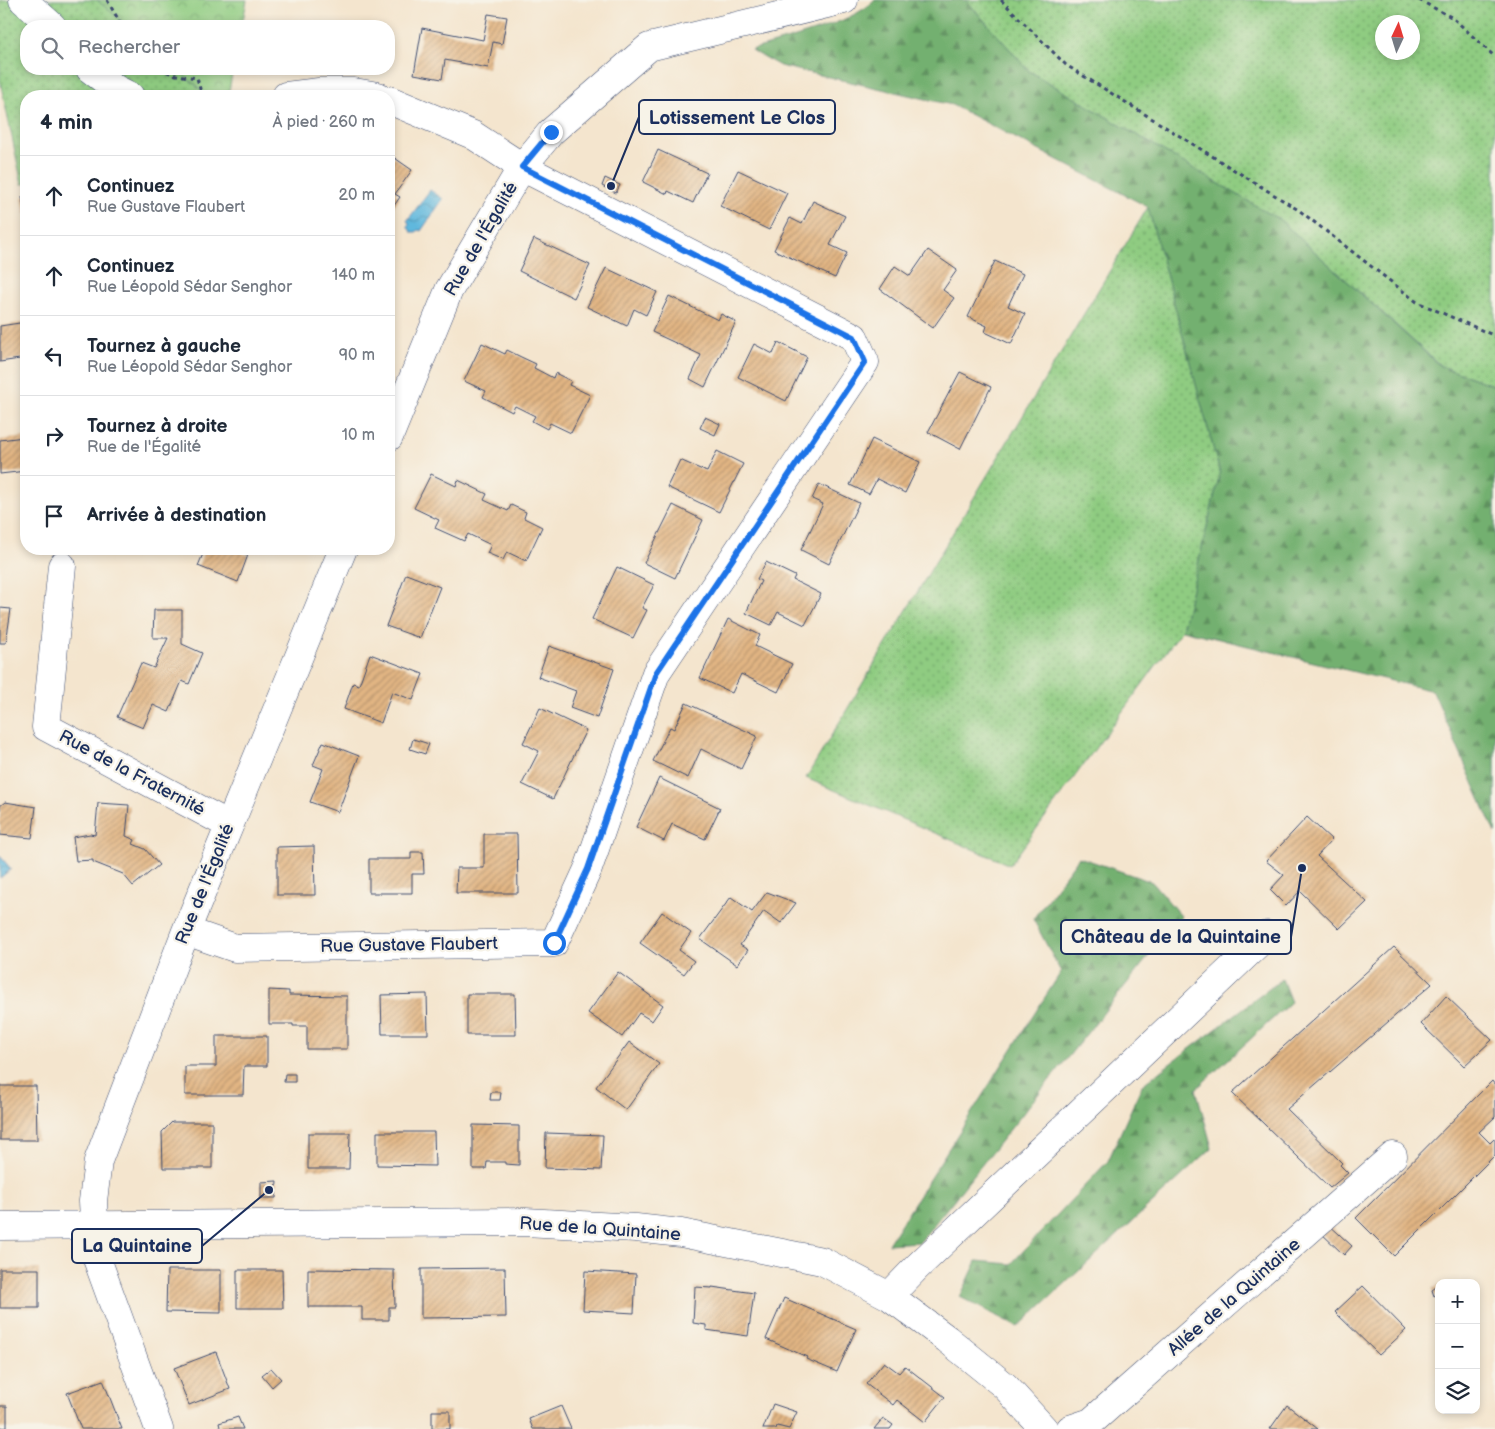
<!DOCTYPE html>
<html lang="fr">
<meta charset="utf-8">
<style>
body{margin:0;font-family:"Balsamiq Sans",sans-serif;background:#f2f2f3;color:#1f2937}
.controls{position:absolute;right:15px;bottom:15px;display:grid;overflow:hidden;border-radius:10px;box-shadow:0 2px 8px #0003}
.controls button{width:45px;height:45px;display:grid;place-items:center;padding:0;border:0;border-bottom:1px solid #e0e1e3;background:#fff;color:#1f2937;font:25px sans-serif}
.compass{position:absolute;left:1375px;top:15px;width:45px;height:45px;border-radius:50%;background:#fff;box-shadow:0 2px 8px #0003;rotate:4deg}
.stop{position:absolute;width:15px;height:15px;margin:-11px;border:4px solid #1a73e8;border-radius:50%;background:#fff}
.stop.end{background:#1a73e8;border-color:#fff;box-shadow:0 1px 5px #0008}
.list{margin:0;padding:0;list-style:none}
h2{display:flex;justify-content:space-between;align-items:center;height:65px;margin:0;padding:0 20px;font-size:21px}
h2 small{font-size:16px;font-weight:400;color:#747a83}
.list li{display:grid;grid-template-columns:32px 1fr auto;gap:15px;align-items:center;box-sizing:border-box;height:80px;padding:0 20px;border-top:1px solid #e0e1e3}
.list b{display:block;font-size:19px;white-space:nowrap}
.list p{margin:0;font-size:16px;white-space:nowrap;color:#747a83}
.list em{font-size:16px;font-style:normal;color:#747a83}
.icon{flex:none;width:28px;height:28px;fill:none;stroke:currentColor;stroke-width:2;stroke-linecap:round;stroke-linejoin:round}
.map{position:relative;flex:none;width:1495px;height:1429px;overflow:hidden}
.search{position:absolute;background:#fff;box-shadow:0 2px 8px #0003;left:20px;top:20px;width:375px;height:55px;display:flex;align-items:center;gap:12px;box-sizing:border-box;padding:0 18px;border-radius:20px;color:#747a83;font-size:19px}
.panel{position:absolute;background:#fff;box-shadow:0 2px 8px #0003;left:20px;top:90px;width:375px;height:465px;border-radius:20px}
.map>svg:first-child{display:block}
.grass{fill:url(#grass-dots);stroke:#557e70;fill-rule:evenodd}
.forest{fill:url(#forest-firs);stroke:#477066}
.park{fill:url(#park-crowns);stroke:#557e70}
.water{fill:url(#water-waves);stroke:#3e749e}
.building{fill:url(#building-hatch)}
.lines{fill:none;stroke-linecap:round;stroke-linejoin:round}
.minor-casing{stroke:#3c4a6f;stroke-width:29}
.path{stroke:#3c4a6f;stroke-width:3;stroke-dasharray:4 4;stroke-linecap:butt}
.minor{stroke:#fff;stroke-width:28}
.route{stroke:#1a73e8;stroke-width:6}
.labels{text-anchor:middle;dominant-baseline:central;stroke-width:4.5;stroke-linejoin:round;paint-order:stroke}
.street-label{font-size:18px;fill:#1b2f5e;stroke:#f7f3e8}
.leader{fill:none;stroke:#1b2f5e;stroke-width:2}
.callout-dot{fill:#1b2f5e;stroke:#f7f3e8;stroke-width:2}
.callout{fill:#f7f3e8;stroke:#1b2f5e;stroke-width:2}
.callout-label{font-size:19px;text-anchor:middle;font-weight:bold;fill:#1b2f5e}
</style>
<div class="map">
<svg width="1495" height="1429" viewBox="0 0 1495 1429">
<defs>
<pattern id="grass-dots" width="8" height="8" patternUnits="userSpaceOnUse" patternTransform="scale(1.25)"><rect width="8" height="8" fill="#8fcc81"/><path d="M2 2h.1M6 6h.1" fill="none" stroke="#74a66d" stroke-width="1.8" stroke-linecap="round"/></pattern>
<pattern id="forest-firs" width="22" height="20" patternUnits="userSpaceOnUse" patternTransform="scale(1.25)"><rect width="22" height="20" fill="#73b06f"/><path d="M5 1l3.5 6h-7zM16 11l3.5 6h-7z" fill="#5e905e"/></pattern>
<pattern id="park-crowns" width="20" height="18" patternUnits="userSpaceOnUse" patternTransform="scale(1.25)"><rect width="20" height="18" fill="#8fcc81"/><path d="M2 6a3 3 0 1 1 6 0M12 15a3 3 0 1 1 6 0" fill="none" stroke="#74a66d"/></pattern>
<pattern id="water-waves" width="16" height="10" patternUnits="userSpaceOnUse" patternTransform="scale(1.25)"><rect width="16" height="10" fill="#60b8dd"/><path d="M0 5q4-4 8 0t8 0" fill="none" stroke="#4e96b6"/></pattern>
<pattern id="building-hatch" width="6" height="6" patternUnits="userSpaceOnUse" patternTransform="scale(1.25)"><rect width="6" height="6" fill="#e2b583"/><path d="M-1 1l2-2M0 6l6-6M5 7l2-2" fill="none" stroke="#b6946e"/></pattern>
</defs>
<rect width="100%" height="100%" fill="#f7f3e8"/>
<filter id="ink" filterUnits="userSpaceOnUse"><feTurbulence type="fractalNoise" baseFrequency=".02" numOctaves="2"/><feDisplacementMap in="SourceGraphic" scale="10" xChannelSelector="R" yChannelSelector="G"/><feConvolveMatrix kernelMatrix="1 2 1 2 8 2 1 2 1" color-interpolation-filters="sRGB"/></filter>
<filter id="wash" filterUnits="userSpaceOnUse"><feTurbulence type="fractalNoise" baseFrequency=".0096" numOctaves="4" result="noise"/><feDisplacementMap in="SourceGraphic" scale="20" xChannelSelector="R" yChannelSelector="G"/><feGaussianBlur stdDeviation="1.12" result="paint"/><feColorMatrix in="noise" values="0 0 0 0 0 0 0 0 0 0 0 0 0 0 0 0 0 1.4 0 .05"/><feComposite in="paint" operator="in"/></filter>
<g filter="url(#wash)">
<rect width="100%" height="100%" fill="#f4e5ce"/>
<path class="grass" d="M0,0h97l31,26h-102v43h151l31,27h-182v88h-4l-22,-103z
M966,0h529v386l-54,-20 -161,-146 -251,-149zM1382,22h30v30h-30z
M1148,207l72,266 -38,157 -172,235 -204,-87z"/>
<path class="forest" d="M875,0h91l63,71 251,149 160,146 55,20v447l-62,-142 -251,-61 38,-157 -72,-266 -196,-102 -172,-39 -29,-16c33,-10 100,-26 124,-50z
M1079,857l73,25 29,34 -261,326 -32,2 173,-272 -28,-53z
M1282,979l9,23 -95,87 16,59 -194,179 -58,-30 17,-36 34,3 97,-103 34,-76z"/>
<path class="park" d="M97,0h150l-5,26h-114z
M177,69h56l-5,27h-20z"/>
<path class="water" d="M430,190l13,9 -22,32 -2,-1 -3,2h-5l-3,-5 1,-4 -2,-2z
M0,856l11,13 -11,9z"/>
<g id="blocks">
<path class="building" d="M488,14l19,3 -5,27 -9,-2 -5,26 -43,-8 -3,19 -28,-5 8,-46 61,12z
M658,150l49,23 -14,30 -25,-12 -1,3 -24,-12z
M389,154l23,16 -17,24 5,3 -11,16z
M738,170l49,23 -18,37 -49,-24z
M605,178l15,7 -4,8 -14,-7z
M22,197h4v17h-1z
M813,201l32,15 -15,29 17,8 -12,25 -61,-28 16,-32 12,6z
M534,239l56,26 -16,33 -55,-27z
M928,250l29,20 -14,20 11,8 -21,30 -53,-39 15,-23 15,10z
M995,261l28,13 -15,32 17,8 -14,30 -26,-12 2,-6 -19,-9z
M606,268l51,24 -11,23 -12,-6 -7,17 -40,-19z
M669,296l49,24 3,-6 15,8 -31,65 -15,-8 11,-24 -49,-23z
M26,322v36l-26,4v-36z
M778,342l29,15 -21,44 -48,-24 16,-33 19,10z
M482,343l23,11 2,-4 14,7 15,7 -2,4 19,10 2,-5 16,8 -2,4 21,10 -19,38 -21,-10 -3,6 -15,-8 3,-5 -20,-10 -3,6 -29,-15 3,-6 -22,-10z
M960,372l31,15 -31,62 -32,-17z
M705,417l15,7 -5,11 -15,-7z
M24,437l2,34 -26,3v-34z
M872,439l48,23 -15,31 -28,-14 -8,15 -19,-9z
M717,451l26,13 -24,48 -52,-25 13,-27 27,12z
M431,474l25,12 2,-6 29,14 -3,6 24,11 3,-6 15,7 -2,6 18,9 -16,34 -19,-9 -4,8 -16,-7 4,-8 -23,-11 -4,7 -29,-13 4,-8 -25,-12z
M819,484l40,19 -30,61 -28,-14 22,-46 -11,-5z
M673,505l30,15 -28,58 -31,-15z
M205,549h39l-1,4 5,2 -10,27 -40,-16z
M766,562l29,14 -2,4 28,14 -16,31 -27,-13 -7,13 -25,-12 15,-32 -4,-2z
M617,567l37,18 -12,23 5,2 -14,28 -41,-19z
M406,574l34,13 -20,51 -34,-12z
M0,608l11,1 -5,34h-6z
M154,610h28v34l20,9 -13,31 -7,-3 -13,31 -16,-7 -10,23 -26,-11 24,-54 13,5 14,-30h-15z
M728,619l32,16 -5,11 37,18 -14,28 -37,-18 -9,19 -32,-15z
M549,646l65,23 -17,49 -27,-10 6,-17 -38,-14z
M370,654l53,20 -10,26 -21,-8 -11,31 -37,-14 9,-26 6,2z
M686,703l71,33 -16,33 -40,-20 -13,29 -35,-17 17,-34 4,2z
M540,708l46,22 -33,69 -31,-15 17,-33 -16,-8z
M413,739l16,5 -4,10 -15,-5z
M323,742l36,14 -21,56 -28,-10 13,-33 -10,-4z
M659,778l61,30 -15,31 -33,-15 -8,17 -28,-14z
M5,802l31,5 -4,31 -32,-3v-29z
M98,803l31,2 -3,31 9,4 -2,4 12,5 14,16 -26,21 -10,-12 -30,-12v-2l-17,1 -3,-24 17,-3 5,1z
M1307,817l25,23 -15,16 50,46 -28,27 -39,-38 -14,15 -16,-16 14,-15 -18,-14z
M484,834h33l1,59h-62l1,-25h27z
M314,846l1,49h-38v-48z
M411,852h12l1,22h-12v19h-43v-34h42z
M767,892l29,11 -15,20 -17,-12 -24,34 8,5 -11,15 -37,-26 31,-42 21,15z
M662,912l29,21 -12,17 15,11 -10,13 -44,-31z
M1394,947l38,37 -145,125 55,54 -2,2 8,8 -18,15 -98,-95z
M618,972l45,33 -11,16 -13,-8 -17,24 -34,-24z
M269,990l20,1v4l58,1v53h-40v-23h-14v-2h-24z
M427,994l1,40h-46l-1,-39z
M467,994h48l1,41h-49z
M1446,996l46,44 -28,26 -43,-42z
M216,1036h51v30h-23l-1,29h-58v-29h31z
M629,1042l30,22 -33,46 -30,-23z
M285,1074h10v8h-11z
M1492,1081l3,4v32l-16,15 11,11 5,-5v17l-101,101 -38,-38z
M0,1086h36l1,54h-37z
M491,1092h10l-1,8h-10z
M172,1122h40v46h-49l-1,-36z
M473,1125l46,1v39l-14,-1v-2h-18l-1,7h-13z
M377,1132h57l1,34 -58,-1z
M308,1133h42l-1,36h-41z
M546,1133l57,2 -2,35 -56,-2z
M277,1181l-1,17h-15v-16z
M1327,1223l25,23 -8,9 -26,-25z
M505,1268l1,49 -85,1v-49z
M0,1269h39v39h-39z
M308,1269l86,1 1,37h-6v13h-27v-13h-54z
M167,1270h54v43l-55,-1z
M237,1270h45l1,38h-46z
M585,1271l51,3 -2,39 -51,-3z
M1439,1285v8l-5,3 -2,-6z
M1363,1286l43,44 -27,25 -44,-43z
M695,1287l17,1v-1l42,6 -6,43 -42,-6v-5l-13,-2z
M784,1298l72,31 -19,43 -31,-13 1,-2 -41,-18z
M216,1352l14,37 -41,16 -15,-37z
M884,1362l15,11 6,-7 40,31 -20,25 -28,-22 -4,5 -27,-21z
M271,1368l10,11 -9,8 -10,-12z
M103,1380l19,49h-41l-14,-36z
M773,1404l24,8 -8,17 -12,-3 -1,3h-13z
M1287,1405l31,24h-48z
M0,1406h7v22l-7,-1z
M561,1406l10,23h-38l-4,-10z
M432,1411h18v18h-18z
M238,1417l5,12h-28l5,-2 -1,-4z
M883,1418l10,7 -3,4h-16z"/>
</g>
</g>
<g filter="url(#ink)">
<use href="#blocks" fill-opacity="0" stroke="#3c4a6f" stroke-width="1"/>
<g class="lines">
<g class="minor-casing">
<path id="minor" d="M23,0l29,26
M90,69l26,20 14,7
M286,96l33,-4h35l24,4
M389,437l60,-147 73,-123 29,-35 98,-85 195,-47
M62,566l-16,161 183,98
M186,931l49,17 319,-5 34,-74 68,-196 209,-311 -11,-25 -332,-170 -49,-32 -84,-35
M0,1226l525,-4 111,6 45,5 141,28 67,35 58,43 58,47 39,43
M889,1296l28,-29 350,-332
M159,1429l-63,-173 -3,-55 5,-40 88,-230 157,-382
M1070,1429l21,-7 302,-266"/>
</g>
<path class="path" d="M107,0l15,26
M1001,0l65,65 234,146 117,91 78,34
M1419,0l34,18 42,39
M159,69l17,6 21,3 5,18"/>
<use href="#minor" class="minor"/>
</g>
</g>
<g class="lines" filter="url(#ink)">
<path class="route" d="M551,132l-29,35 332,170 11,25 -209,311 -68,196 -34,74"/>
</g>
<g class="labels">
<g class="street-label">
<text transform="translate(481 239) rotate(-60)">Rue de l'Égalité</text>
<text transform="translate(132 773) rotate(28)">Rue de la Fraternité</text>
<text transform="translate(205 884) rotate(-68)">Rue de l'Égalité</text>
<text transform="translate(409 945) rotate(-1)">Rue Gustave Flaubert</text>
<text transform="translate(600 1229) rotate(4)">Rue de la Quintaine</text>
<text transform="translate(1234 1297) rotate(-41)">Allée de la Quintaine</text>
</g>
</g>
<path class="leader" d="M611 186L639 117M1302 868L1291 937M269 1190L202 1246"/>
<g class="callout-dot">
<circle cx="611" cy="186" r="5"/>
<circle cx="1302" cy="868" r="5"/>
<circle cx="269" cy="1190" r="5"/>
</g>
<g class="callout">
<rect x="639" y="100" width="196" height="34" rx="5"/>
<rect x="1061" y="920" width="230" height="34" rx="5"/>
<rect x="72" y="1229" width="130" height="34" rx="5"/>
</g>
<g class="callout-label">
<text x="737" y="124">Lotissement Le Clos</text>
<text x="1176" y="943">Château de la Quintaine</text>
<text x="137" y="1252">La Quintaine</text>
</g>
</svg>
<div class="controls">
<button>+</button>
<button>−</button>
<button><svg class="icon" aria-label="layers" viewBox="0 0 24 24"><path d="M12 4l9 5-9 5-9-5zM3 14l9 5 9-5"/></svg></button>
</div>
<svg class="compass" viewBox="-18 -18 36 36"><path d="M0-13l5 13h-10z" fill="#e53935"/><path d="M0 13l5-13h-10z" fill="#747a83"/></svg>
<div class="stop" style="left:554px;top:943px"></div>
<div class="stop end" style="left:551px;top:132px"></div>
<div class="search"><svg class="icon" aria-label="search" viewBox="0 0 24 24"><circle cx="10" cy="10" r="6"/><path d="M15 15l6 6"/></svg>Rechercher</div>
<section class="panel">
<h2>4 min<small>À pied · 260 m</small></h2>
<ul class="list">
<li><svg class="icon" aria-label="ahead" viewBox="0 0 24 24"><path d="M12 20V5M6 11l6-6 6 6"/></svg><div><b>Continuez</b><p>Rue Gustave Flaubert</p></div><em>20 m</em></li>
<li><svg class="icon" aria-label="ahead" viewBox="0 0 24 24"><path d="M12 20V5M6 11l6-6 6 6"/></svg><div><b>Continuez</b><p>Rue Léopold Sédar Senghor</p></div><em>140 m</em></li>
<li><svg class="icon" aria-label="left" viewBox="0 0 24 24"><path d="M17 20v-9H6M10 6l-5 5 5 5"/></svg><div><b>Tournez à gauche</b><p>Rue Léopold Sédar Senghor</p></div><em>90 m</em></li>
<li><svg class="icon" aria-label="right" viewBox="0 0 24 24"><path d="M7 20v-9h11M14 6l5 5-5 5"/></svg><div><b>Tournez à droite</b><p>Rue de l'Égalité</p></div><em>10 m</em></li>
<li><svg class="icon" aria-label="arrive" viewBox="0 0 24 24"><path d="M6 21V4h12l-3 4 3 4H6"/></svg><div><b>Arrivée à destination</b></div></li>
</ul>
</section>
</div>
